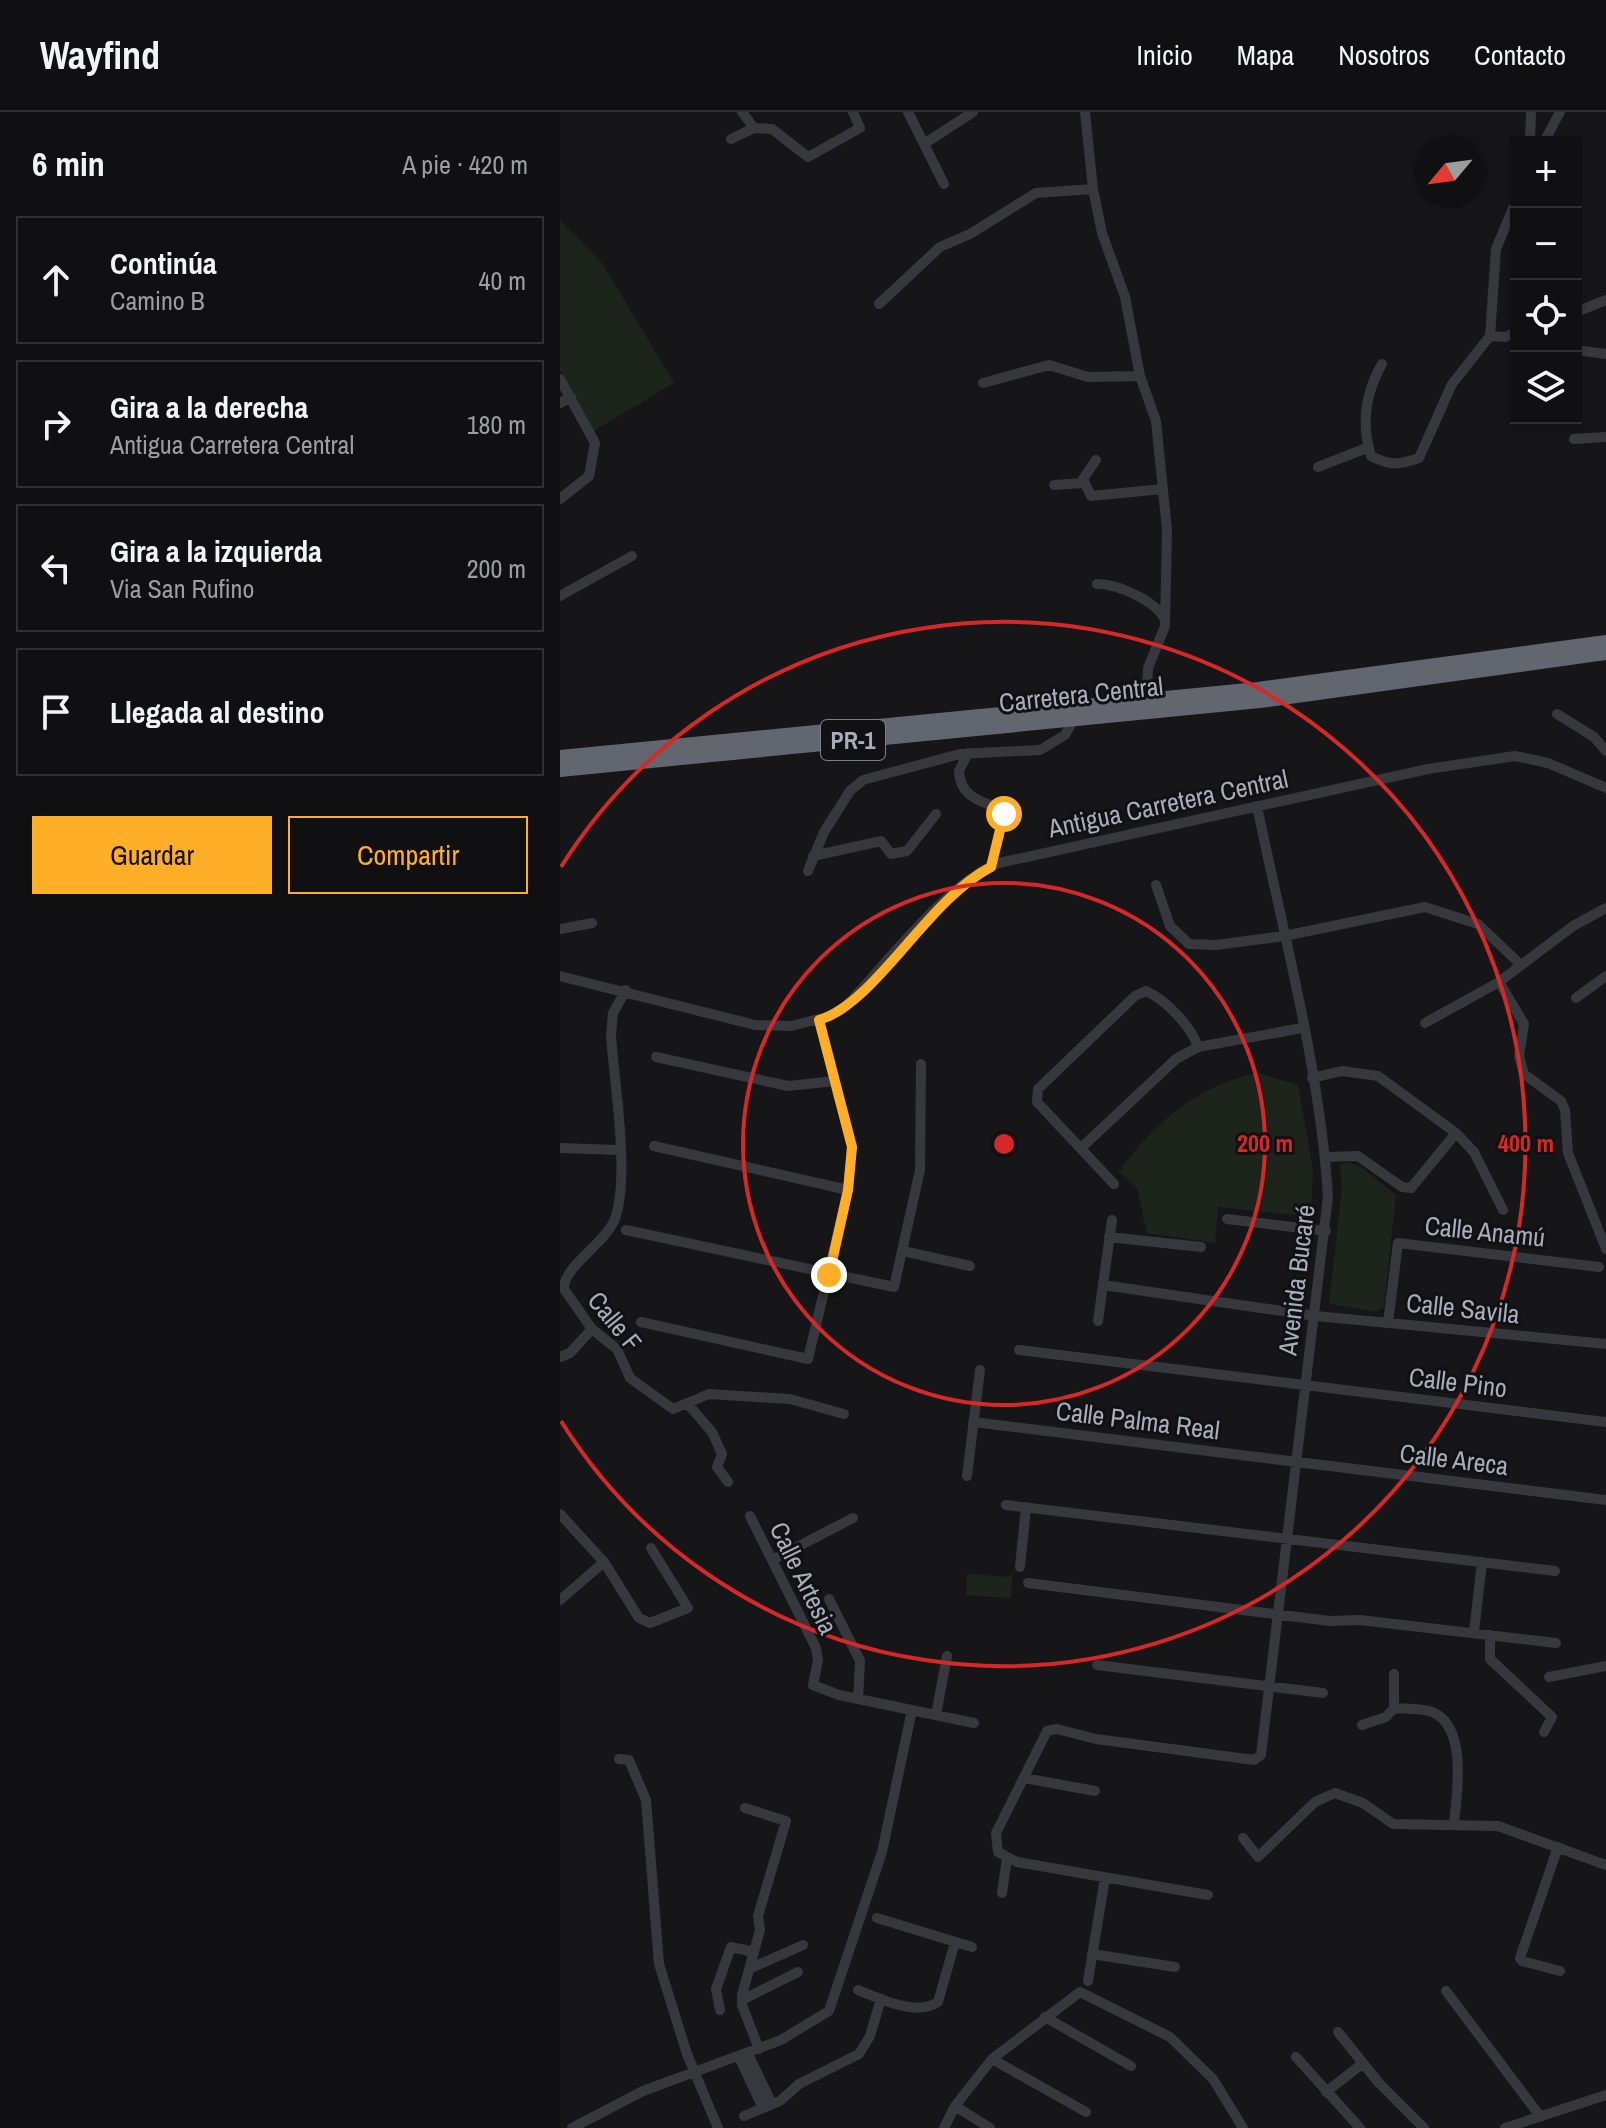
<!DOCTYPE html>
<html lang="es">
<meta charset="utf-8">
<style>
body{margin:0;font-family:"Archivo Narrow",sans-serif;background:#1e1e20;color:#f1f3f6}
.controls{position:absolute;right:24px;top:24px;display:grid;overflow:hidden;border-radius:0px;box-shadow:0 2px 6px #0004}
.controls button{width:72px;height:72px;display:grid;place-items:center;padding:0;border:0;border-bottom:2px solid #303032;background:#101012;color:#f1f3f6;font:40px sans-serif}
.compass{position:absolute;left:854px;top:24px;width:72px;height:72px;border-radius:50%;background:#101012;box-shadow:0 2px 6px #0004;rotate:241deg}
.stop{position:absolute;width:24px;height:24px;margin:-18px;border:6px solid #ffae27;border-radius:50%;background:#fff}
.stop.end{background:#ffae27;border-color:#fff;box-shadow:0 2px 8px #0008}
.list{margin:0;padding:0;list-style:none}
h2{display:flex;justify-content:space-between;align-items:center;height:104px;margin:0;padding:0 32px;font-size:34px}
h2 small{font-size:26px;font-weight:400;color:#9c9d9f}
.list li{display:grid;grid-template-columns:52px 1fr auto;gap:24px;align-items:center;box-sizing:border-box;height:128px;margin:0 16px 16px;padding:0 16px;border:2px solid #303032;border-radius:0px}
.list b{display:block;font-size:30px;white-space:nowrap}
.list p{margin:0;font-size:26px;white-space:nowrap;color:#9c9d9f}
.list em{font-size:26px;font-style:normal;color:#9c9d9f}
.actions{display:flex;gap:16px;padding:24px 32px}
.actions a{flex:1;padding:18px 0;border:2px solid #ffae27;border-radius:0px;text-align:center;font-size:28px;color:#ffae27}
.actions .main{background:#ffae27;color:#111}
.icon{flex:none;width:44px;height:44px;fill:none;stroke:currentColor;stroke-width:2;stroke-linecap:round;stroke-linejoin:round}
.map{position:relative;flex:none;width:1046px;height:2016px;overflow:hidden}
header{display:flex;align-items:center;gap:48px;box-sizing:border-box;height:112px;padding:0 40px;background:#101012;border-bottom:2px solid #303032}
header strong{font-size:38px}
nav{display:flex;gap:44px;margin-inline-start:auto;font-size:28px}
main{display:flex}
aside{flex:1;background:#101012}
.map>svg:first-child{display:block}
.green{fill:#1c241c}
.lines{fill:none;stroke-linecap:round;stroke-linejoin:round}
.minor{stroke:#37383e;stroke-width:10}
.highway{stroke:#62666f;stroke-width:14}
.route{stroke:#ffae27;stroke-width:10}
.ring{fill:none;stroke:#d62828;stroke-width:4}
.labels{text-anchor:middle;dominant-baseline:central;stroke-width:6;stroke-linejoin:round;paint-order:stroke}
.shield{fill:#111113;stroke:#7a7e88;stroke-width:2}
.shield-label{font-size:24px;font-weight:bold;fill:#a7adba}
.street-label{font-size:26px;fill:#a7adba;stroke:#111113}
.centre{fill:#d62828;stroke:#111113;stroke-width:4}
.ring-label{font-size:24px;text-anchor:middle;font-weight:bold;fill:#d62828;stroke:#111113;stroke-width:6;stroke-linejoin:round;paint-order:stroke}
</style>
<header>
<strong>Wayfind</strong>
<nav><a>Inicio</a><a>Mapa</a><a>Nosotros</a><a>Contacto</a></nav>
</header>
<main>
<aside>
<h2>6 min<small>A pie · 420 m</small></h2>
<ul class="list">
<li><svg class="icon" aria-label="ahead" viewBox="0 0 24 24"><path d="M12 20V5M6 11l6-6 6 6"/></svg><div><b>Continúa</b><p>Camino B</p></div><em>40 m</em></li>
<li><svg class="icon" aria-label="right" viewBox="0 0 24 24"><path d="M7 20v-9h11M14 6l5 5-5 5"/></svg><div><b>Gira a la derecha</b><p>Antigua Carretera Central</p></div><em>180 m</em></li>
<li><svg class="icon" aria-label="left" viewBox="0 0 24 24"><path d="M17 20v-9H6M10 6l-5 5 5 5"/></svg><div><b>Gira a la izquierda</b><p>Via San Rufino</p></div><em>200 m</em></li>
<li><svg class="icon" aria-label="arrive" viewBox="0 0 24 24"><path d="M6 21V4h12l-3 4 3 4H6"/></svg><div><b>Llegada al destino</b></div></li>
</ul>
<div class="actions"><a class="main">Guardar</a><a>Compartir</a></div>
</aside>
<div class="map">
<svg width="1046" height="2016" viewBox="0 0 1046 2016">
<rect width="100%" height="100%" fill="#161618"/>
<path class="green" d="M0,108l42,43 72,120 -82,49 -32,-61z
M698,961l40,12 15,85 -2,43 -6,3 -87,-9 -3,36 -68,-10 -10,-45 -18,-16c33,-48 81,-88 139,-99z
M788,1050l13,5 35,28 -12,112 -8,5 -47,-8 13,-115 -2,-24z
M407,1462l45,3 -1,21 -45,-3z"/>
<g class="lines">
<path class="minor" d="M182,0l12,16 18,1 36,28 52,-29 -7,-16
M348,0l36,72
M525,0l8,77 9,44 23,64 15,79 16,45 11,109 -2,96 -17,42 -2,38
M171,27l23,-11
M970,30l1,-30
M984,30l16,-30
M364,32l49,-32
M319,192l61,-57 30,-13 66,-41 57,-4
M1016,200l30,-12
M930,224l6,-87 20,-48
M930,224l15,1 11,-5
M1016,238l30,4
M822,252c-16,28 -21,60 -11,92 19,10 28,9 48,2l33,-74 38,-48
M0,267l35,64 -6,33 -29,23
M423,271l66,-18 39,12 52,-1
M0,291l11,-6
M1014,327l32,-2
M536,348l-13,19 8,17 72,-7
M758,355l51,-20
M494,373l29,-2
M537,472c21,0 57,16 68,35
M0,484l72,-40
M997,602l37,23 12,14
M408,641l-9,18c1,26 22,31 43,38l2,5 -13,53
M253,744l68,-15 10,13 16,-3 29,-37
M248,759l16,-39 26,-41 13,-11 97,-26 80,-4 25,-15 9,-16
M596,773l14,41 19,18 27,1 68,-9 141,-29 53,17 43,41
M0,817l32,-6
M0,864l195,49 36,1 40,-10 13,-8c41,-42 102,-125 155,-145l429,-94 87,-13 33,7 58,25
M939,870l25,42 -5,32 5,18 37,27 4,9 3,43 38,96
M66,878l-13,23 -2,22c3,48 20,144 3,186 -11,24 -51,46 -50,68l28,40 25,20 13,29 43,31 36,-15 81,5 54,15
M1016,886l30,-22
M865,911l74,-41 74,-56 33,-18
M96,945l132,29 47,-5
M752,966l30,-7 36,5 78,57 18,19 29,58
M94,1034l194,44
M0,1036l59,2
M521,1036l95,-89 22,-12 104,-19
M766,1045l32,-1 44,31 9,1 45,-55
M554,1072l-77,-82 1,-13 97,-93 11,-5c20,9 45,35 52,56
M667,1107l99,12
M66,1118l268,57 26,-117 1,-106
M549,1125l92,10
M343,1139l67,15
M543,1173l213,31 290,28
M538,1209l14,-101
M81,1210l167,37 40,-169 4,-43 -33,-127
M828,1211l10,-80 201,24
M459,1238l587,72
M0,1245l10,-4 22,-24
M127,1291l25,29 10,22 -5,13 11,15
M413,1310l633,78
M407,1364l13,-106
M446,1393l549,66
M0,1402l44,48 35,56 11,5 38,-15 -37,-60
M190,1404l66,132 2,12 -5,25 26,10 135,28
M212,1448l81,-42
M460,1455l6,-60
M468,1471l302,38 30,-1 196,23
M269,1487l31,62 -2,38
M0,1488l44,-38
M914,1520l8,-70
M930,1523v24l62,58 -8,15
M537,1553l226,28
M989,1565l57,-11
M834,1596v-34
M376,1603l11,-59
M802,1613l24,-8 8,-9c11,1 27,0 38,4 36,14 25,82 22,111
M59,1647l10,1 17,40 13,164 28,90 31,74
M464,1666l71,13
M185,1696l41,13 -28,95 2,14 -18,65v10l17,44
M683,1726l15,19 57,-55 20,-9 28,10 30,21 105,2 108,39
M998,1735l-38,111 2,3 38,10
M442,1781l5,-35
M648,1783l-191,-33 -19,-10 -2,-19 51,-102 10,-2 39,10 158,21 7,-5 67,-558c-8,-129 -45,-264 -71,-391
M317,1806l95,29
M532,1842l83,13
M189,1857l54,-24
M528,1869l17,-103
M298,1878c23,9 59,27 80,12l17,-60
M886,1879l94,125
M182,1888l56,-28
M160,1898l-4,-21 15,-42 23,5
M485,1905l86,49
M778,1920l41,51 45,45
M188,1942l24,50
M179,1945l24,51
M736,1945l64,71
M432,1947l94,53
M766,1980l36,-28
M395,1994l35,22
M184,2004l36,-15 19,-17 60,-30 11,-18 11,-37
M12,2016l71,-37 138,-51 48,-29 53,-159 30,-142
M384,2016l11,-22 37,-47 88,-67 90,45 43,42 30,49
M945,2016l101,-33"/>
<path class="highway" d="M0,645l698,-68 348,-47
M0,658l700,-69 346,-48"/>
</g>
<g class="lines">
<path class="route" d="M269,1163l19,-85 4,-43 -33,-127c57,-17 108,-120 172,-153l13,-53"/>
</g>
<g class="ring">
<circle cx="444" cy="1032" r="261"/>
<path d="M1 755A522 522 0 1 1 1 1309"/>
</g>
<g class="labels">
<rect class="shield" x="261" y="608" width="64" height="40" rx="6"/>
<g class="shield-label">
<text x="293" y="628">PR-1</text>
</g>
<g class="street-label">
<text transform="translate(521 582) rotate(-6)">Carretera Central</text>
<text transform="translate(608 691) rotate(-12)">Antigua Carretera Central</text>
<text transform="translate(925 1119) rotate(6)">Calle Anamú</text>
<text transform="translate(736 1168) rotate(-83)">Avenida Bucaré</text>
<text transform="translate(903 1196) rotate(6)">Calle Savila</text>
<text transform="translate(55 1209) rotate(51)">Calle F</text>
<text transform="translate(898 1270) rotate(7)">Calle Pino</text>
<text transform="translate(578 1308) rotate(7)">Calle Palma Real</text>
<text transform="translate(894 1347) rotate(7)">Calle Areca</text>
<text transform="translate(244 1466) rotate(64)">Calle Artesia</text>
</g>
</g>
<circle cx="444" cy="1032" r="12" class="centre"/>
<g class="ring-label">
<text x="705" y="1040">200 m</text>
<text x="966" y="1040">400 m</text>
</g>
</svg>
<div class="controls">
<button>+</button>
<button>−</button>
<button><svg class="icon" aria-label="locate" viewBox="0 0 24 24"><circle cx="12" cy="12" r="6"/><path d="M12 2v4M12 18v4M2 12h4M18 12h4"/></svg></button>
<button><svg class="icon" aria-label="layers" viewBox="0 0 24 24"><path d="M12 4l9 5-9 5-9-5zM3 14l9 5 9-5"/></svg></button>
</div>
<svg class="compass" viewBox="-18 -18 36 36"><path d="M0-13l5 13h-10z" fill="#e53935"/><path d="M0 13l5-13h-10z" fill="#9c9d9f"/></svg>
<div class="stop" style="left:444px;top:702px"></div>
<div class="stop end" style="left:269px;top:1163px"></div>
</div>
</main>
